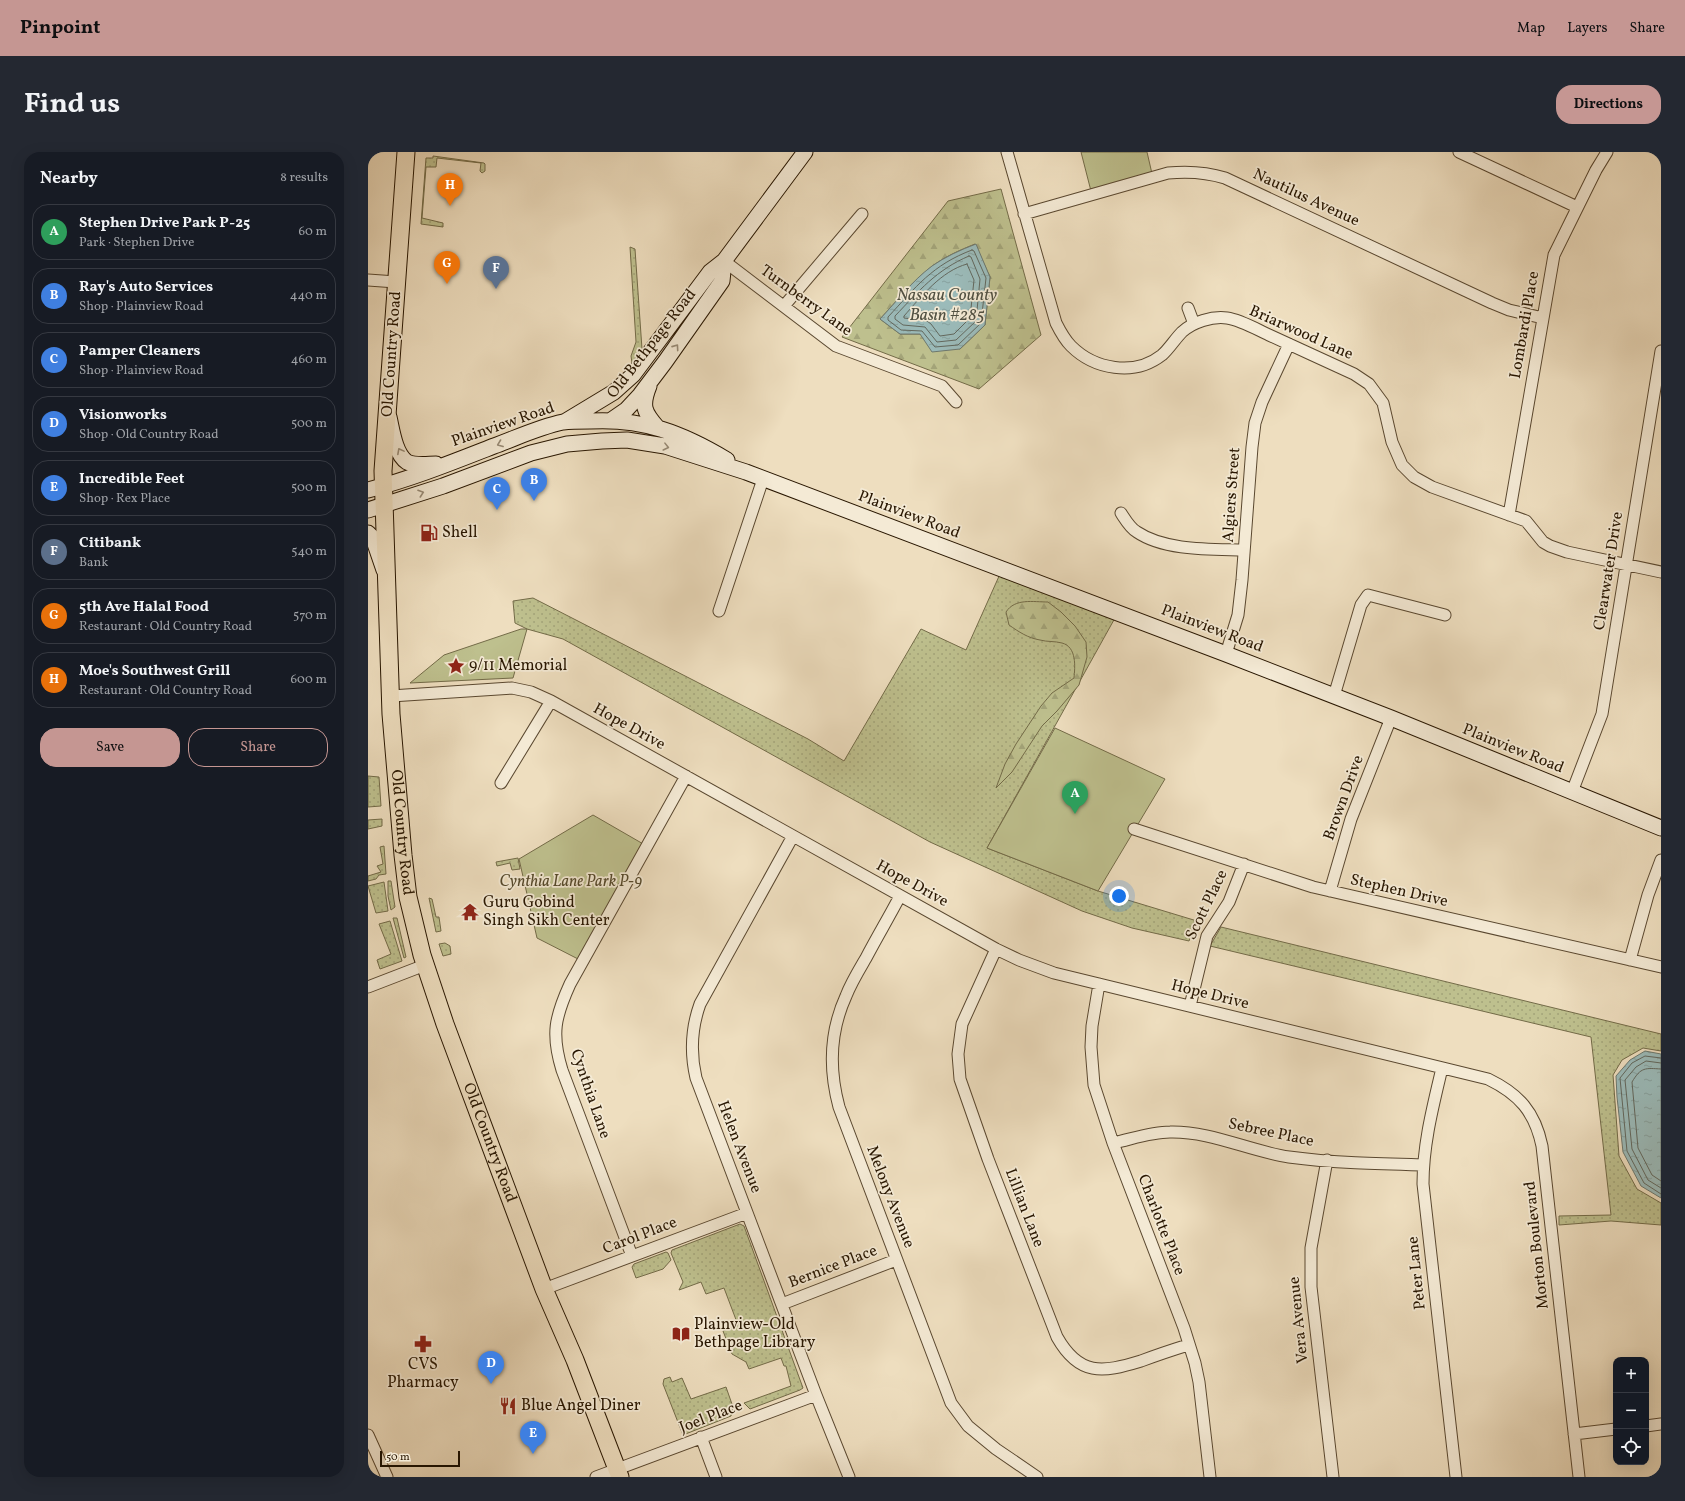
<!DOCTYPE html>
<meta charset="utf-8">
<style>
body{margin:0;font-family:Vollkorn,serif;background:#242831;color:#f1f3f6}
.controls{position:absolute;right:12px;bottom:12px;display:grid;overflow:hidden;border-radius:8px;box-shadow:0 4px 16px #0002}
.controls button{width:36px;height:36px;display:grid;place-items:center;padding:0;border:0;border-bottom:1px solid #363941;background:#171b24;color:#f1f3f6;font:20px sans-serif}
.scale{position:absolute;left:12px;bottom:10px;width:80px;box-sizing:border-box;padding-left:4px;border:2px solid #281601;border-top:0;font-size:11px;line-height:14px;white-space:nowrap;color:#281601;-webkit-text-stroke:3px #f4ead5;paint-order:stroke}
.you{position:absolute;left:751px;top:744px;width:14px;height:14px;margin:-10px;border:3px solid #fff;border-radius:50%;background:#1a73e8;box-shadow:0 0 0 6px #1a73e833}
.badge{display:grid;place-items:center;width:26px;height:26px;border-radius:50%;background:#c59692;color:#fff;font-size:13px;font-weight:700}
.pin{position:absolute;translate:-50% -33px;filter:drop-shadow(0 1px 2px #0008)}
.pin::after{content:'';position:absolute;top:21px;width:14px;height:12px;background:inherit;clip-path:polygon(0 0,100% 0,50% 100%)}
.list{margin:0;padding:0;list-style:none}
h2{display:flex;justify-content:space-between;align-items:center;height:52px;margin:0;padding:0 16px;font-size:17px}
h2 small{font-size:13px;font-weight:400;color:#9ea1a6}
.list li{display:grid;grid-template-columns:26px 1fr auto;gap:12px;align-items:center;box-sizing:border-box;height:56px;margin:0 8px 8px;padding:0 8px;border:1px solid #363941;border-radius:16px}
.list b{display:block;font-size:15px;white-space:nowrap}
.list p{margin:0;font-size:13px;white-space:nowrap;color:#9ea1a6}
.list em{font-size:13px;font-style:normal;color:#9ea1a6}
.actions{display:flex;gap:8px;padding:12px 16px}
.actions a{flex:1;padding:9px 0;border:1px solid #c59692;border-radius:16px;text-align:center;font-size:14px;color:#c59692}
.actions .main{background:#c59692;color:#111}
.icon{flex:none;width:22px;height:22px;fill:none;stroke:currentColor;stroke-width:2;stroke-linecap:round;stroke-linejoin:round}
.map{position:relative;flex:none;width:1293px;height:1325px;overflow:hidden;border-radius:16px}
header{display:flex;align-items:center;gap:24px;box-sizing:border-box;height:56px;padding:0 20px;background:#c59692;color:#111}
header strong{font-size:19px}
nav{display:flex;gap:22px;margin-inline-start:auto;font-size:14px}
.intro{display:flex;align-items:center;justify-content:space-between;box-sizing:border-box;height:96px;padding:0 24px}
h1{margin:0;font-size:28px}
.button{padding:10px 18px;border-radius:16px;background:#c59692;color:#111;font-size:14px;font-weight:700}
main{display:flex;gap:24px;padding:0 24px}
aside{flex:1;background:#171b24;border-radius:16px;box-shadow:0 4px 16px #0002}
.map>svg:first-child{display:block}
.grass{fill:url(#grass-dots);stroke:#736b48}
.forest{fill:url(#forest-firs);stroke:#736b48;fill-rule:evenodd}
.green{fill:#bec08e;stroke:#736b48}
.water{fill:url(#water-ripples);stroke:#6d7970}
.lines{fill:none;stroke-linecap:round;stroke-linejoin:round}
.shore{stroke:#62685e;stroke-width:1}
.street-casing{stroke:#5a4830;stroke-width:13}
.secondary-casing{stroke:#281601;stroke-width:17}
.primary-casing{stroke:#281601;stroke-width:19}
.street{stroke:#f4ead5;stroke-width:11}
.secondary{stroke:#f4ead5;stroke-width:15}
.primary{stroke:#eedebf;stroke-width:17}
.oneway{stroke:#988b76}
.labels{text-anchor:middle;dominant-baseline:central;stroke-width:3.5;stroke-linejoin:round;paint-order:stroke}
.street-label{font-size:16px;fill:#281601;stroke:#f4ead5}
.poi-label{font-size:16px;fill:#281601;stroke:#f4ead5;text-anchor:start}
.park-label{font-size:16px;font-style:italic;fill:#55492b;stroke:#f4ead5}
.water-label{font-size:17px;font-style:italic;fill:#505042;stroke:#f4ead5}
</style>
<header>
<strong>Pinpoint</strong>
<nav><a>Map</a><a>Layers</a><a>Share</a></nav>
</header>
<div class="intro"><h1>Find us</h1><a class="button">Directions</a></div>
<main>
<aside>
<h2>Nearby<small>8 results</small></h2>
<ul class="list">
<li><span class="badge" style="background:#2e9e5b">A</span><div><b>Stephen Drive Park P-25</b><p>Park · Stephen Drive</p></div><em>60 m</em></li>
<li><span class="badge" style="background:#3f7fe0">B</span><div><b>Ray's Auto Services</b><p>Shop · Plainview Road</p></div><em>440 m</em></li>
<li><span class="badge" style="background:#3f7fe0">C</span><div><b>Pamper Cleaners</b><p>Shop · Plainview Road</p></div><em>460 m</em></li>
<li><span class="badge" style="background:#3f7fe0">D</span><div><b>Visionworks</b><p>Shop · Old Country Road</p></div><em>500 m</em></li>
<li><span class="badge" style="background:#3f7fe0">E</span><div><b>Incredible Feet</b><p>Shop · Rex Place</p></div><em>500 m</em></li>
<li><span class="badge" style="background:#5c6f8a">F</span><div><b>Citibank</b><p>Bank</p></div><em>540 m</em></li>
<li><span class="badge" style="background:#e8710a">G</span><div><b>5th Ave Halal Food</b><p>Restaurant · Old Country Road</p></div><em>570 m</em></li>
<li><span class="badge" style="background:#e8710a">H</span><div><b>Moe's Southwest Grill</b><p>Restaurant · Old Country Road</p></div><em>600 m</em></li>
</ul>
<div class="actions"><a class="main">Save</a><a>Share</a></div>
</aside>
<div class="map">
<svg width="1293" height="1325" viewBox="0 0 1293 1325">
<defs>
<pattern id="grass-dots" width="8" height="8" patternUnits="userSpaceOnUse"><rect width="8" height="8" fill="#bec08e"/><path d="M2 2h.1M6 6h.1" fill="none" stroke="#a3a479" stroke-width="1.8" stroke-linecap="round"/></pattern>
<pattern id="forest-firs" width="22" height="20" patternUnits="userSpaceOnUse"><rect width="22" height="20" fill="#bec08e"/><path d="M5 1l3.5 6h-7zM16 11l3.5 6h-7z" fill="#a3a479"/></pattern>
<pattern id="water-ripples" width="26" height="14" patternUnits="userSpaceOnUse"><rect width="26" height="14" fill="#9bbbba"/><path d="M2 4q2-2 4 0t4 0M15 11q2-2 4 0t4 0" fill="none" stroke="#86a09e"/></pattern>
</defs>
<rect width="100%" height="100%" fill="#eedebf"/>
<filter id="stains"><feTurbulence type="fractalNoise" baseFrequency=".005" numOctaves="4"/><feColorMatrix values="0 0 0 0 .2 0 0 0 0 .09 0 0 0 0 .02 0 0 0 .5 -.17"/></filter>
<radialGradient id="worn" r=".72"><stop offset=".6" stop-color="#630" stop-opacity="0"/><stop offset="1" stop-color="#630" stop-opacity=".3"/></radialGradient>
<path class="grass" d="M65,4l51,7 1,1v7l-3,2 -2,-2 1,-8 -44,-5 -1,9h-10l-4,51 21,5v4l-22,-3 5,-66h7z
M262,95l5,2 7,100 -10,14 -1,-7 5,-14z
M632,422l115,44 -128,230 111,43 99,30 -8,20 -57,-13 -50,-17 -152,-69 -367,-203 -36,-10 -12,-6 -2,-22 20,-3 275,141 36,22 77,-132 45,21z
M0,624l11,1 2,29 -13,1z
M14,667v7l-14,3v-9z
M16,694l2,28 -7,1 -3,4 -8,2v-5l13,-4 -4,-6 6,-2 -3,-17z
M150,706l2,11 -8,1 -2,-7 -13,3 -1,-4z
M20,729h3l4,26 -4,3 -3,-14z
M16,730l4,29 -12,2 -8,-27z
M61,746l3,1 4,18h3l2,14 -5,1z
M25,766h4l9,39 -2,1z
M22,769l12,40 -22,8 -3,-9 14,-6 -12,-30z
M853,775l440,107v17l-18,-3 -21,12 -9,15 6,81 18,33 24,14v22l-50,-4 -52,4v-9l52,-1 -20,-178 -381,-91z
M77,791l5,3 1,8 -8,2 -4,-12z
M372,1072l4,2 59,162 -3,2 -50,19 -6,-6 47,-17 -5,-20h-2l-3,-8 -32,11 -3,-7 -14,-8 -9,-23 15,-6 -14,-37 -18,6 -5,-12 -22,8 4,-8 -12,-29 1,-3z
M298,1100l2,1 3,7 -8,9 -27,9 -4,-11 2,-3z
M302,1225l2,5 10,-4 9,21 35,-12 7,20 -2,9 -48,19 -20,-51 1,-5z"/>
<path class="forest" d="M633,37l40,146 -62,54 -137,-52 106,-136zM607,92l15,33 -5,48 -25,24 -40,-15h-20l-20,-15c17,-18 32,-37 51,-52 13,-10 29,-17 44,-23z
M680,450l13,10 14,14 11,16 1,15 -8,28 -22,26 -15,15 -30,46 -16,16 9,-24 11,-20 25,-38 11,-13 22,-15c1,-11 3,-31 -12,-35 -7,-2 -15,-1 -22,-3 -12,-2 -21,-8 -31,-15l-3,-13c9,-14 27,-10 42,-10z"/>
<path class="green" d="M713,0h66l6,26 -61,17z
M153,477h6l-14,49 -103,5 34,-28z
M687,576l110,51 -67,112 -111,-43z
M225,663l52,30 -65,115 -43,-22 -18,-79z"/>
<path class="water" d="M608,92l14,33 -5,48 -25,24 -28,3 -12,-18h-20l-20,-15c17,-18 32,-38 52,-53 13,-9 28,-16 44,-22z
M1277,899l16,3v144l-20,-12 -18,-34 -6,-55 -1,-21 14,-16z"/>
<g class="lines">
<path class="shore" d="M604,98l2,1 12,27 -5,45 -23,22 -23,2 -13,-16 -21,-1 -13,-10v-3c28,-30 44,-52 84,-67z
M601,104l2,1 9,22 -4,42 -20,19 -19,2 -12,-15 -22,-2 -8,-6v-3c24,-25 41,-46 74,-60z
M599,112l7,16 -4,38 -16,16 -14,2 -9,-12 -4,-3 -23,-3v-2c17,-19 37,-45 63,-52z
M1293,906l-16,-2 -13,7 -12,15 7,73 17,32 17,11
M1293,911l-15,-2 -10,6 -11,13 7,69 16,31 13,8
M1293,917c-16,-1 -20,-2 -29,13l6,66 14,27 9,6"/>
<g class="street-casing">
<path id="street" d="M639,0l49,171c4,8 9,17 15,23 23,23 63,31 91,9 7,-6 13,-16 20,-23 11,-10 30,-16 45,-14 14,2 29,11 42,17 28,13 57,26 85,39l15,10 14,19 9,39 10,23 12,12 18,10 94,34 17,21 7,4 17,6 94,20
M1091,0l118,55
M656,62l144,-41c21,-2 38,-1 57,5l267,125 17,7 34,8
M356,109l112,85 106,40 14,16
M0,128l28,2
M416,154l78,-92
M820,156l6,16
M753,361c4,6 9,15 16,19 28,19 74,17 107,18
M1141,363l45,-260 42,-85 11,-18
M351,459l44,-132
M858,502l12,-39 4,-35 10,-133 3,-24 7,-21 27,-58
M23,544l121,-8 19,4 20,9 445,248 23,11 35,13 434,106c31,15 47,33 54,67l37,331
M966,544l27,-91 7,-10 77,20
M133,631l50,-82
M1204,640l30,-78 59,-363
M766,677l179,58 348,80
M425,684l-93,168c-9,25 -10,48 -4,74l120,317 33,82
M962,739l21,-72 40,-101
M532,744c-11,21 -23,41 -34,62 -7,12 -15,25 -20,38 -16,35 -17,74 -7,111l112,296 17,23 28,23 41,28
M628,797l-34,75 -4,30 2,25 28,80 69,178c22,39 45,36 84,24 16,-6 31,-11 47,-16
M1262,808l18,-65 13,-35
M731,832l-7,42 -1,21 3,38 19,58 71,185 11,35 4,19 11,95
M0,835l57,-22
M822,854l17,-70 22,-34 15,-38
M1074,916c-9,38 -19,76 -19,116l33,293
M745,991c19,-4 38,-11 57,-11 41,-1 79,19 119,25 44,6 90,7 134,8
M959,1008l-16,88v39l22,190
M264,1104l-70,-186c-11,-36 -7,-53 8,-86l116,-208
M176,1137l203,-76
M414,1152l114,-44
M1278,1274l15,-2
M1206,1282l42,-5
M0,1283l19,42
M333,1285l15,40
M228,1325l220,-82"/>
</g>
<g class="secondary-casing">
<path id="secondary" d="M281,234c-8,20 -5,26 8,41
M21,265c3,13 6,37 18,45 8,4 21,2 29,2
M198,269l48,-29 19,-17 77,-103 14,-11 81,-109
M242,269l16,-11 14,-15 25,-33 57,-81 2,-20
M0,338c43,-11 85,-28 126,-44 22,-8 45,-19 69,-24 8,-1 18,-1 27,-1 53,-3 92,12 137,39
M0,358l75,-24 88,-33 36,-9 35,-3 25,-1 38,6 81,26 480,182 165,64 270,110
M0,381l5,5 11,32"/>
</g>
<g class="primary-casing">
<g id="primary">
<path id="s1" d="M38,0l-23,319 8,243 12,141 5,42 14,58 23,69 99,265 31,71 45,117"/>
</g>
</g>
<use href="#street" class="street"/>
<use href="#secondary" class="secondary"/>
<use href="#primary" class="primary"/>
</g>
<defs><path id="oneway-chevron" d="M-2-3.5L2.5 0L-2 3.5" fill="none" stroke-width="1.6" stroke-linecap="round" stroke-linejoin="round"/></defs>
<g class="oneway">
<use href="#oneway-chevron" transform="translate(308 195) rotate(-55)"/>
<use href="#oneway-chevron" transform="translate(132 292) rotate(159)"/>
<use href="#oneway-chevron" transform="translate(298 295) rotate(14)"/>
<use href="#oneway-chevron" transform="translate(32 299) rotate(-118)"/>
<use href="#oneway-chevron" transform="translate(53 341) rotate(-19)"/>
</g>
<defs>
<g id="fuel-bare" transform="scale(1.38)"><path d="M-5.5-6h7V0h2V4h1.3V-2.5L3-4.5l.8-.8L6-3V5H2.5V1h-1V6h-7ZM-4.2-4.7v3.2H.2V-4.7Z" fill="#8f2418" stroke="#f4ead5" stroke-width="2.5" paint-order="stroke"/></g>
<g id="sight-bare" transform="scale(1.38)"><path d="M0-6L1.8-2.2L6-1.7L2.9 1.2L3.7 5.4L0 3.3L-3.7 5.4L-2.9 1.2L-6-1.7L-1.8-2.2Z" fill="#8f2418" stroke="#f4ead5" stroke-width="2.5" paint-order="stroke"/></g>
<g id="temple-bare" transform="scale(1.38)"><path d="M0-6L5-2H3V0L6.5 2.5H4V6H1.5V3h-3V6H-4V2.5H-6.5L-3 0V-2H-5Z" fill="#8f2418" stroke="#f4ead5" stroke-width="2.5" paint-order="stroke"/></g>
<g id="library-bare" transform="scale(1.38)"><path d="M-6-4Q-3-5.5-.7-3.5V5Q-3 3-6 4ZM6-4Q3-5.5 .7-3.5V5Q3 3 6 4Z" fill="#8f2418" stroke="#f4ead5" stroke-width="2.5" paint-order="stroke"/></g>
<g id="pharmacy-bare" transform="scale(1.38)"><path d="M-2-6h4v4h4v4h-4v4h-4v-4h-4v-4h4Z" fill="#8f2418" stroke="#f4ead5" stroke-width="2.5" paint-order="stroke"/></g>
<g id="restaurant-bare" transform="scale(1.38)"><path d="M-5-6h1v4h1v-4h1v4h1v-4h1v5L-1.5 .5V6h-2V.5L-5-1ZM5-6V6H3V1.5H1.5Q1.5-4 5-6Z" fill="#8f2418" stroke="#f4ead5" stroke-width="2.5" paint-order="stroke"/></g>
</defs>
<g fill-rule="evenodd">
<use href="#fuel-bare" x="61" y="381"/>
<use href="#sight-bare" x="88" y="514"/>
<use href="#temple-bare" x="102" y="760"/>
<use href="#library-bare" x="313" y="1182"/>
<use href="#pharmacy-bare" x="55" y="1192"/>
<use href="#restaurant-bare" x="140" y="1254"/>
</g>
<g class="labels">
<g class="street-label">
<text transform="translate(938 46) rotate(25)">Nautilus Avenue</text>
<text transform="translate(438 149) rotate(36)">Turnberry Lane</text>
<text transform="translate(1157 173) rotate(-80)">Lombardi Place</text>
<text transform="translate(933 181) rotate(24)">Briarwood Lane</text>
<text transform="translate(284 192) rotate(-52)">Old Bethpage Road</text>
<text transform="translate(24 202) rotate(-86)">Old Country Road</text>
<text transform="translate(135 273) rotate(-19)">Plainview Road</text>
<text transform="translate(864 343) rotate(-86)">Algiers Street</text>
<text transform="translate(541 363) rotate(21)">Plainview Road</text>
<text transform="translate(1241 419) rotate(-81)">Clearwater Drive</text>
<text transform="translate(844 477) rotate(21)">Plainview Road</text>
<text transform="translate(261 575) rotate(29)">Hope Drive</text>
<text transform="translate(1145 597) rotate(22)">Plainview Road</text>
<text transform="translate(976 646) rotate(-70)">Brown Drive</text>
<text stroke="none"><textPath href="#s1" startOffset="682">Old Country Road</textPath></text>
<text transform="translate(544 732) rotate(29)">Hope Drive</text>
<text transform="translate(1031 739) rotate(13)">Stephen Drive</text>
<text transform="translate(839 753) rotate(-64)">Scott Place</text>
<text transform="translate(842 843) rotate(14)">Hope Drive</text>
<text transform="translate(222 942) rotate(71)">Cynthia Lane</text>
<text transform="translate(903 981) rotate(12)">Sebree Place</text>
<text stroke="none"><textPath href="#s1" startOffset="1006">Old Country Road</textPath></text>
<text transform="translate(371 995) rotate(69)">Helen Avenue</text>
<text transform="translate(522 1045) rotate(69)">Melony Avenue</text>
<text transform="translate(656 1056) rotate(69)">Lillian Lane</text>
<text transform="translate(793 1073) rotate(69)">Charlotte Place</text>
<text transform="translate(272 1084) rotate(-21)">Carol Place</text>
<text transform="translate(1169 1093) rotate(-96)">Morton Boulevard</text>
<text transform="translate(465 1115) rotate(-21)">Bernice Place</text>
<text transform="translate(1049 1121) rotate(-96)">Peter Lane</text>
<text transform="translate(931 1168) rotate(-96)">Vera Avenue</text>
<text transform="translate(343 1265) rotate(-21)">Joel Place</text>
</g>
<g class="poi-label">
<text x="74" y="381">Shell</text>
<text x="101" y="514">9/11 Memorial</text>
<text x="115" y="751">Guru Gobind<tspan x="115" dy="18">Singh Sikh Center</tspan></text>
<text x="326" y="1173">Plainview-Old<tspan x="326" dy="18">Bethpage Library</tspan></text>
<text x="55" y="1213" text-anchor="middle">CVS<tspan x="55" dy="18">Pharmacy</tspan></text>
<text x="153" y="1254">Blue Angel Diner</text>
</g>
<g class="park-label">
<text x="203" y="730">Cynthia Lane Park P-9</text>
</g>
<g class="water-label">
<text x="579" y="143">Nassau County<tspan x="579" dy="20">Basin #285</tspan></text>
</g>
</g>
<rect width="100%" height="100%" filter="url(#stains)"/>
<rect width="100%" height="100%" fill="url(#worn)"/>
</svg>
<div class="controls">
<button>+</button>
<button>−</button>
<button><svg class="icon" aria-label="locate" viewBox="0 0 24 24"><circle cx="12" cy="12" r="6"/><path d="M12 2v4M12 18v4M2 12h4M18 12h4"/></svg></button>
</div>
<div class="scale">50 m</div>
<div class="you"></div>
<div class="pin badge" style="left:707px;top:662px;background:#2e9e5b">A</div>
<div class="pin badge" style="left:166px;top:349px;background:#3f7fe0">B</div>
<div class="pin badge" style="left:129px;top:358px;background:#3f7fe0">C</div>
<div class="pin badge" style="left:123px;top:1232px;background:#3f7fe0">D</div>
<div class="pin badge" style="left:165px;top:1302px;background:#3f7fe0">E</div>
<div class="pin badge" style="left:128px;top:137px;background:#5c6f8a">F</div>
<div class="pin badge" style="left:79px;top:132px;background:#e8710a">G</div>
<div class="pin badge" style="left:82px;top:54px;background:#e8710a">H</div>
</div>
</main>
